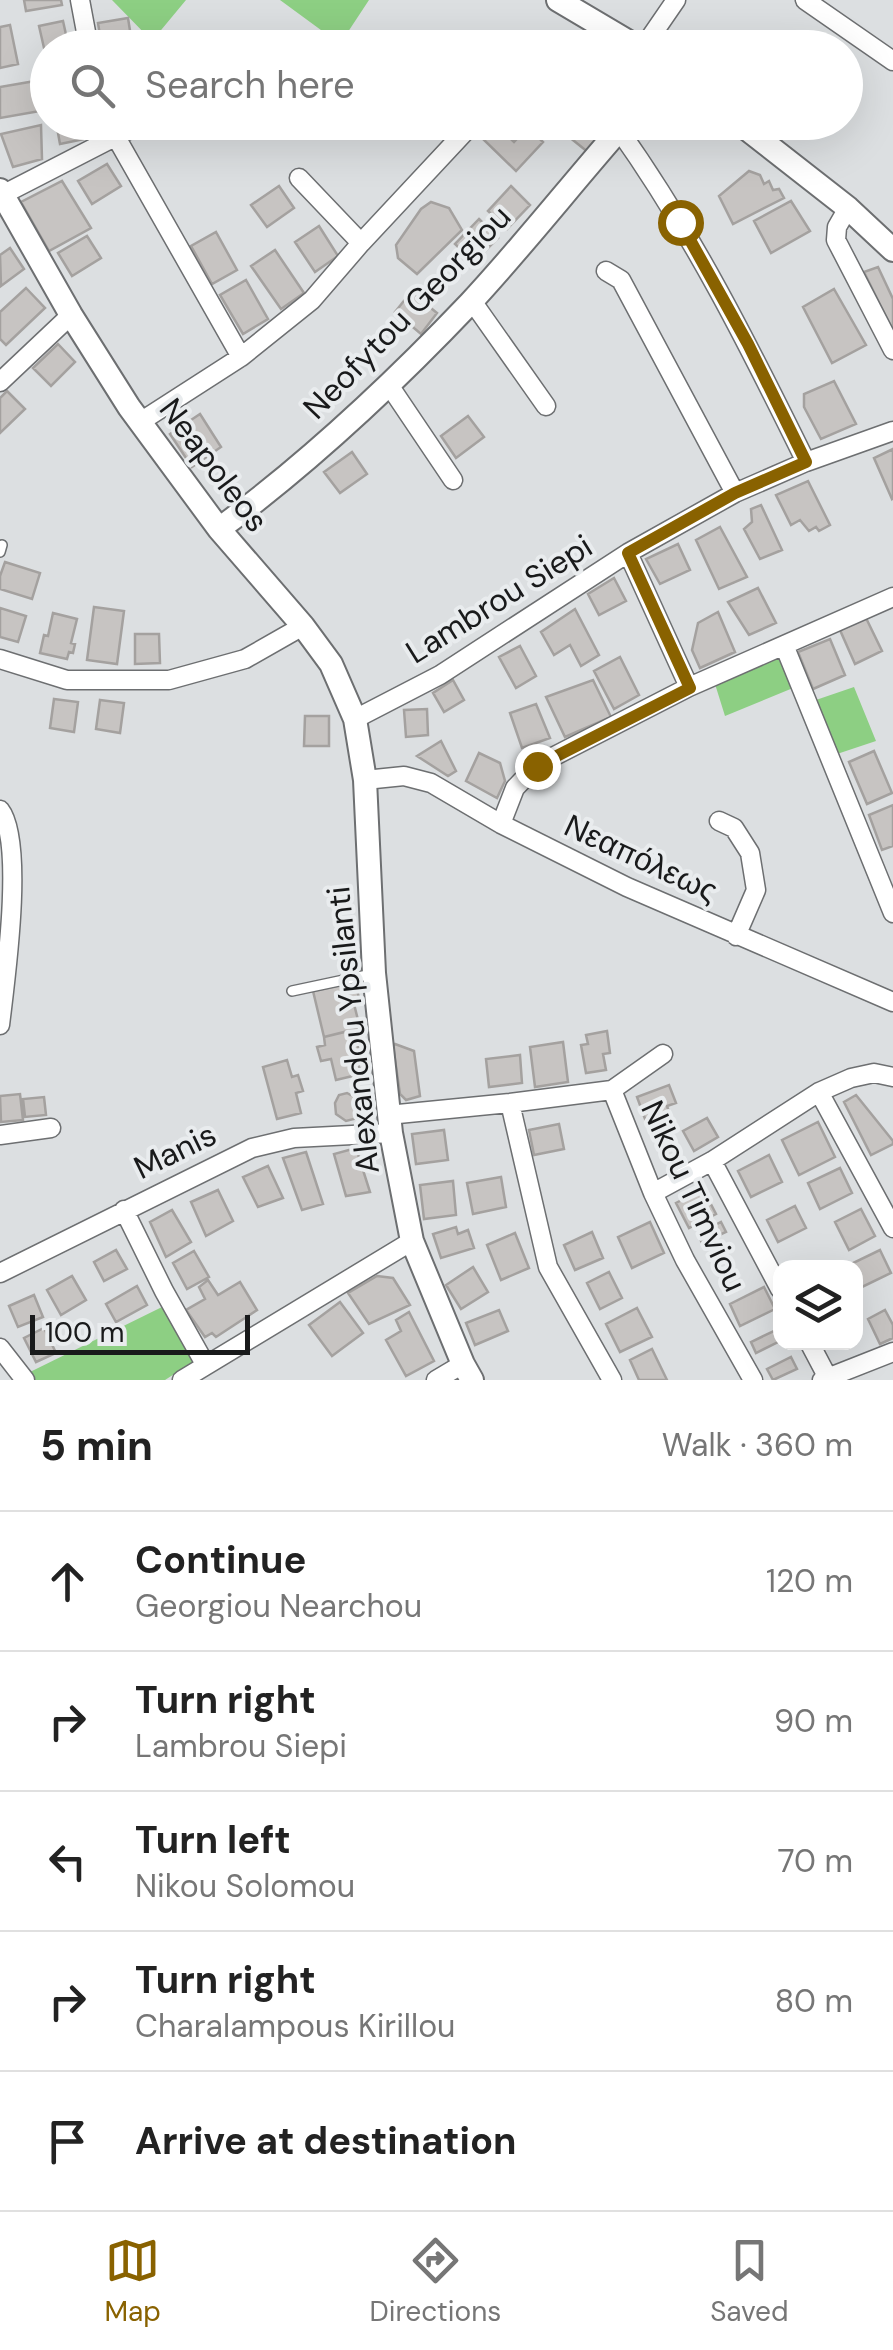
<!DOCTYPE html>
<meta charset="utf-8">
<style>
body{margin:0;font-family:"DM Sans",sans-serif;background:#f2f2f2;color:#222}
.controls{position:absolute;right:30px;bottom:30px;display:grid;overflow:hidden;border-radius:20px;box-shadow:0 10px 40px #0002}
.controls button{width:90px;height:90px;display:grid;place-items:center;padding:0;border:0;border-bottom:2px solid #e0e0e0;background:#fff;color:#222;font:50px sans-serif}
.scale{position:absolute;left:30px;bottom:25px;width:220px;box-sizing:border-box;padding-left:10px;border:5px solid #191a1b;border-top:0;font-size:28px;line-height:35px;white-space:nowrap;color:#191a1b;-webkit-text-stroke:8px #e9ecee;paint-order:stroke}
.stop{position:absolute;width:30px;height:30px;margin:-22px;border:8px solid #896200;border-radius:50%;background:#fff}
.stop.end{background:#896200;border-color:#fff;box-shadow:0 2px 10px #0008}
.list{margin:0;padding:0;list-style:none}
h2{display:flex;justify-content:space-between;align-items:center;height:130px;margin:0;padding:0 40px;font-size:42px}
h2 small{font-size:32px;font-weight:400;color:#767676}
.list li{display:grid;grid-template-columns:65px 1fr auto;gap:30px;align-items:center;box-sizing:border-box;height:140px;padding:0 40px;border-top:2px solid #e0e0e0}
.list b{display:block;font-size:38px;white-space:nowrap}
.list p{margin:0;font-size:32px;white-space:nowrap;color:#767676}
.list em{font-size:32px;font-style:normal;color:#767676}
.icon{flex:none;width:55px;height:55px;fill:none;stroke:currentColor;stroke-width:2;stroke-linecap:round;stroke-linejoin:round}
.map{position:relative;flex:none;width:893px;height:1380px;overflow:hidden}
.search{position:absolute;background:#fff;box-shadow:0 10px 40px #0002;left:30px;right:30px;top:30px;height:110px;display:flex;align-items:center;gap:25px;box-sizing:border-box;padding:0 35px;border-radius:55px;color:#767676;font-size:38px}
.sheet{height:830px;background:#fff}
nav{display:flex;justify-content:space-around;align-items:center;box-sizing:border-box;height:140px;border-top:2px solid #e0e0e0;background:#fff;font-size:28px;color:#767676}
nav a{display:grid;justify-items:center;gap:5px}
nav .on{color:#896200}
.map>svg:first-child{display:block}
.green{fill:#8dcf83}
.building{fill:#c7c4c2;stroke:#a4a19f;stroke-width:2.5}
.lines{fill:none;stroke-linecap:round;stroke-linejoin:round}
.lane-casing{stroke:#6d6f71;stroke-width:12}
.street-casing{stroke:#6d6f71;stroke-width:21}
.secondary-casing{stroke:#6d6f71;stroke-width:26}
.lane{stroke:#fff;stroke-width:9}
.street{stroke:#fff;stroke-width:18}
.secondary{stroke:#fff;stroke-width:22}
.route{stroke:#896200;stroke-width:12}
.labels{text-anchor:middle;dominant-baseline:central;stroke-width:8;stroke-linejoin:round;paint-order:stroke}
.street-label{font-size:32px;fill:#191a1b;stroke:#e9ecee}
</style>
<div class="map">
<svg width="893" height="1380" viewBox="0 0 893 1380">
<rect width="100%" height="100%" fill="#dcdfe1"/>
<path class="green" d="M112,0h74l-34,41z
M280,0h89l-29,44z
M780,655l13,33 -68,28 -10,-32z
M854,687l22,54 -42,14 -21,-54z
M162,1307l31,55 -28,18h-130l-5,-8z"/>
<path class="building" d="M24,0h37l1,5 -36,6z
M128,18l3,19 -30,5 -3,-19z
M63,21l6,27h-21l-1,13 -8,-35z
M10,25l8,39 -18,4v-41z
M35,81l5,30 -40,7v-31z
M56,122h34l1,4 -4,1 2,11 -29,6z
M580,122h34l-25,31 -21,-17z
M41,125l1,34 -29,8 -12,-33z
M497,126l17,16 14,-15 15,15 -27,29 -32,-31z
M107,164l14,22 -29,18 -14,-23z
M749,171l11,4 4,9 5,-3 4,9 6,-1 5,9 -51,26 -14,-28z
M62,181l29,47 -42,23 -28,-49z
M279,186l15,22 -27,19 -16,-22z
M511,186l19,19 -23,24 -19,-18z
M791,201l19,30 -39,22 -17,-32z
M431,202l18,6 13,22 -45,44 -19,-16 -2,-13 25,-36z
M479,219l19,19 -24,24 -19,-18z
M319,226l19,30 -23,16 -20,-30z
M216,232l21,38 -25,14 -21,-38z
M87,236l14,22 -29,18 -14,-23z
M10,248l14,21 -23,17 -1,-31z
M275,250l29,43 -23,16 -30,-43z
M878,267l15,32v32l-29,-59z
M246,280l22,39 -25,15 -23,-39z
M26,288l19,20 -39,37 -6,-6v-27z
M834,289l32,56 -34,18 -29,-56z
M411,292l26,21 -16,21 -26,-22z
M58,344l17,18 -24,24 -18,-18z
M834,381l22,43 -35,15 -17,-32v-13z
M7,391l18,18 -25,24v-35z
M200,414l21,33 -29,20 -22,-33z
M468,416l16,21 -28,21 -15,-22z
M893,449v49l-1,1 -18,-41z
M352,452l15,22 -27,19 -16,-21z
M808,481l22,44 -11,6 -3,-4 -7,4 -9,-11 -9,5 -15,-30z
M761,505l21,45 -22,9 -16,-30 8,-7 -1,-13z
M720,527l27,50 -28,12 -23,-49z
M678,544l12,26 -30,14 -14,-25z
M5,562l35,11 -8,26 -32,-10v-13z
M614,578l12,23 -27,14 -11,-21z
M758,588l18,35 -27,12 -21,-33z
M94,607l30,4 -7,53 -30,-4z
M0,608l26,8 -8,26 -18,-5z
M575,609l24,46 -18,11 -11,-21 -16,10 -13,-23z
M718,612l17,40 -35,16 -8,-18 6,-27z
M53,613l24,6 -6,24 4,1 -2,9 -4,-1 -2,7 -27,-6 4,-18 4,1z
M866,618l16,33 -27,13 -15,-34z
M135,634h24l1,29 -25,1z
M830,639l15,36 -32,14 -15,-37z
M520,646l16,30 -20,12 -17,-31z
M620,657l19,38 -25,14 -20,-38z
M453,680l11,20 -20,12 -11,-19z
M593,680l18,37 -46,20 -19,-40z
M54,699l24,3 -4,30 -24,-4z
M100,700l24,3 -4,30 -24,-4z
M536,704l14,34 -28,10 -12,-35z
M427,709l1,26 -22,2 -2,-27z
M305,716h24v30h-25z
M441,741l15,30 -8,5 -31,-20z
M874,751l18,42 -25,11 -18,-42z
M479,753l21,10 5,18 -8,17 -31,-17z
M893,805v41l-11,4 -13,-35z
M355,982l4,16 -6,2 7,28 -36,9 -11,-46z
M357,1029l2,7 -4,1 4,14 -4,1 6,22 -25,6 -5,-21 -10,2 -4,-14 8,-2 -1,-8z
M607,1031l3,22 -7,1 3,16 -20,3 -5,-28 7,-1 -2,-9z
M563,1042l5,40 -33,5 -5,-40z
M395,1044l19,7 6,45 -14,4 -6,-6 -7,-48z
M520,1055l2,28 -33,4 -3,-28z
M287,1060l5,17 6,-2 5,16 -7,2 5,20 -24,6 -14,-52z
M669,1085l7,18 -9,3 4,12 -23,9 -11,-30z
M347,1093l11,6 1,11 -5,9 -8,2 -10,-7 -1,-11 4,-8z
M20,1094l3,26 -22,2 -1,-26z
M856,1095l37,46v3l-22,11 -27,-53z
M44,1097l2,18 -21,2 -2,-18z
M707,1118l11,19 -24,14 -11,-20z
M818,1122l17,35 -36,18 -17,-35z
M559,1124l5,25 -30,6 -5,-25z
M444,1130l4,30 -32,4 -4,-30z
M356,1148l14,44 -24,4 -12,-42z
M306,1152l17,52 -21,6 -19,-52z
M769,1155l13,27 -31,15 -13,-26z
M268,1166l15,32 -25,9 -15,-30z
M840,1168l12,25 -32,16 -12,-26z
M501,1177l5,30 -33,7 -6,-31z
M453,1181l3,34 -32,4 -4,-34z
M703,1189l13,25 -27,14 -13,-25z
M218,1190l15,31 -27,15 -15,-34z
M795,1206l11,22 -28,14 -11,-22z
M861,1209l14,27 -26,14 -14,-28z
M172,1210l19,32 -25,15 -16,-35z
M650,1222l14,31 -32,15 -14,-31z
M721,1222l5,10 -24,11 -4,-9z
M456,1227l2,7 10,-4 6,18 -33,10 -8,-24z
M592,1232l11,26 -28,12 -11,-25z
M515,1233l14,35 -28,12 -14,-35z
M116,1250l11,19 -23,12 -10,-19z
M880,1250l11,23 -29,14 -6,-14v-5l-5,-4z
M194,1251l15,26 -22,12 -14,-26z
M473,1267l15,25 -27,17 -15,-24z
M609,1272l13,26 -22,11 -13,-26z
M72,1276l14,24 -25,15 -14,-25z
M377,1276l16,2 17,27 -41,19 -21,-31z
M208,1280l10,15 22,-13 17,28 -41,27 -4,-4 -7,4 -19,-27 19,-11 -6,-12z
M137,1286l10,19 -31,17 -10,-18z
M764,1287l11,22 -35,17 -10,-22z
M34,1295l9,22 -25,10 -9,-21z
M340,1302l23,31 -31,23 -23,-31z
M637,1308l15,29 -32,15 -14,-28z
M499,1310l9,21 -33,14 -9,-22z
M885,1310l8,15v13l-13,6 -12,-25z
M409,1312l25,49 -28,15 -20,-36 15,-9 -5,-11z
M44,1328l12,25 -20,9 -12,-24z
M778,1329l2,12 -24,12 -5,-11z
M652,1349l15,31h-28l-9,-20z
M791,1357l6,12 -24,11 -6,-11z"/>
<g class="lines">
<g class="lane-casing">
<path id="lane" d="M0,552l2,-7
M292,991l80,-17"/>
</g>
<g class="street-casing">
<path id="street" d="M80,0l9,48
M805,0l88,61
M643,48l33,-48
M111,122l5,15 125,220
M619,130c74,104 131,218 187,332
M299,178l62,65
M2,195l142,-73
M848,208l-11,19 -1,13 57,110
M606,271l15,9 114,213
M472,301l74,105
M0,382l71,-67
M389,385l64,95
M140,422l101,-65 71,-57 49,-57 113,-121
M628,553l61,134
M784,645l109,268
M0,659l67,21h102l76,-21 58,-33
M355,719l85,-44 188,-122 107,-60 71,-31 87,-31
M365,780l39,-4 27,7 70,41 126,63 266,115
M0,810c25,32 5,172 0,215
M719,821l15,7 16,25 6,37 -20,46
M501,824l14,-36 22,-23 152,-78 204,-90
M612,1090l41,103 32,67 68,120
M819,1092l74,136
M510,1103l38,164 64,113
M388,1115l122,-12 102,-13 51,-36
M0,1135l51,-7
M712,1161l68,128
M653,1193l59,-32 107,-69 32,-14 23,-5 19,4
M124,1210l40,81 41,73
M0,1273l252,-125 42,-10 97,-5
M809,1342l20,38
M0,1348l25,32
M182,1380l230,-139
M436,1380l27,-16
M822,1380l71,-28"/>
</g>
<g class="secondary-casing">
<path id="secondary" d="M558,0l81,48
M738,122l110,86 45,42
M0,190l71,125 58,92 90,122 84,97 28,38 24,55 10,61 9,193 17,160 21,108 51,123 9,16
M219,529c91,-67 173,-144 251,-226 54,-58 103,-121 156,-181"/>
</g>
<use href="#lane" class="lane"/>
<use href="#street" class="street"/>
<use href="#secondary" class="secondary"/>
</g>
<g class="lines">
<path class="route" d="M537,766l153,-78 -62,-135 107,-60 71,-31 -58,-118 -68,-122"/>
</g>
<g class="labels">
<g class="street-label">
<text transform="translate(407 312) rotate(-46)">Neofytou Georgiou</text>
<text transform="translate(214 465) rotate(53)">Neapoleos</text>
<text transform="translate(499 599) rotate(-32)">Lambrou Siepi</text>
<text transform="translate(641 858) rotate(25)">Νεαπόλεως</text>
<text transform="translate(353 1030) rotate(-96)">Alexandou Ypsilanti</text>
<text transform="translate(175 1151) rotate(-26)">Manis</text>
<text transform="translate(694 1196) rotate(65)">Nikou Timviou</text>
</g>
</g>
</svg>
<div class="controls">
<button><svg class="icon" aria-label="layers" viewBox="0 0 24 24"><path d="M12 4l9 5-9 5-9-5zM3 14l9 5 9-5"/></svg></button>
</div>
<div class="scale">100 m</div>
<div class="stop" style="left:680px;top:222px"></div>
<div class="stop end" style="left:537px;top:766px"></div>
<div class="search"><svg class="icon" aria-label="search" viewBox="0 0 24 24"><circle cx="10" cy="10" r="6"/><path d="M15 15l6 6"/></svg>Search here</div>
</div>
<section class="sheet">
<h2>5 min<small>Walk · 360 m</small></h2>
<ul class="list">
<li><svg class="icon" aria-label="ahead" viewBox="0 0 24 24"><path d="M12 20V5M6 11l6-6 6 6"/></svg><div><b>Continue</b><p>Georgiou Nearchou</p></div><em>120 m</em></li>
<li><svg class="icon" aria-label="right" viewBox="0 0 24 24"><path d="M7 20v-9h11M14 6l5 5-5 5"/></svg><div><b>Turn right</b><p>Lambrou Siepi</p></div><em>90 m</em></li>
<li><svg class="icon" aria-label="left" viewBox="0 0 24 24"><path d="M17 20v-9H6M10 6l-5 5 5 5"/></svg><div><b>Turn left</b><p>Nikou Solomou</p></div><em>70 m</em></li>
<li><svg class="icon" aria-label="right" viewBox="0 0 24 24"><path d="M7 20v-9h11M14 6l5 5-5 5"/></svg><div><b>Turn right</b><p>Charalampous Kirillou</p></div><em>80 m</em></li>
<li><svg class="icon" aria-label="arrive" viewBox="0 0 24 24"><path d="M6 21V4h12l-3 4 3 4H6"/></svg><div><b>Arrive at destination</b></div></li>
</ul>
</section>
<nav>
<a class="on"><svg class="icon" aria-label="map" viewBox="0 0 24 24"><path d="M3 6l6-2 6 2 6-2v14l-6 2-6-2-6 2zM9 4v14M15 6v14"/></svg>Map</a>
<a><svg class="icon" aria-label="directions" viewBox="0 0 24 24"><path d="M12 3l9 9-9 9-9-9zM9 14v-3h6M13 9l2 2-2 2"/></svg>Directions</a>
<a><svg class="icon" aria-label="saved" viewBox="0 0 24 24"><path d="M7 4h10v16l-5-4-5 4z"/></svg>Saved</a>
</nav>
